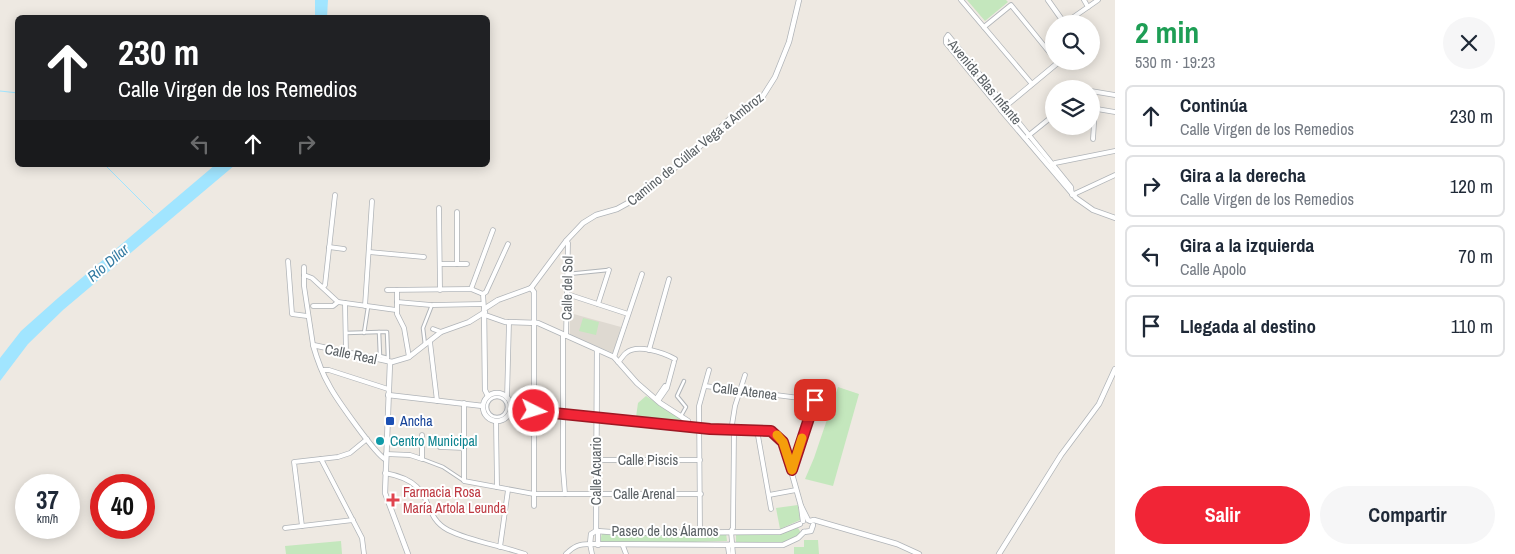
<!DOCTYPE html>
<html lang="es">
<head>
<meta charset="utf-8">
<style>
  :root { --surface:#fff; --page:#f6f6f7; --text:#1f2937; --muted:#747a83; --line:#e0e1e3; --accent:#f12536 }
  body { margin:0; font-family:"Archivo Narrow",sans-serif; background:var(--page); color:var(--text); height:100vh; display:flex; flex-direction:column; font-size:19px; white-space:nowrap }
  * { box-sizing:border-box; margin:0 }
  p { font-size:16px; color:var(--muted) }
  .icon { flex:none; width:28px; height:28px; fill:none; stroke:currentColor; stroke-width:2; stroke-linecap:round; stroke-linejoin:round }
  .map { position:relative; flex:1; overflow:hidden }
  .side { display:flex; flex-direction:column; background:var(--surface); width:400px }
  .side>* { flex:none }
  .banner { position:absolute; left:15px; top:15px; width:475px; height:152px; border-radius:8px; box-shadow:0 2px 12px #0003; background:#202124; color:#fff; overflow:hidden }
  .buttons { position:absolute; left:1045px; top:15px; display:grid; gap:10px }
  .buttons a { display:grid; place-items:center; width:55px; height:55px; border-radius:50%; background:var(--surface); box-shadow:0 2px 12px #0003; font-size:25px }
  .speed { position:absolute; left:15px; top:474px; display:flex; gap:10px; font-size:25px; font-weight:700; text-align:center }
  .speed>* { display:grid; place-content:center; width:65px; height:65px; border-radius:50%; background:var(--surface); box-shadow:0 2px 12px #0003; line-height:1 }
  .speed small { font-size:12px; font-weight:400 }
  .speed .limit { border:8px solid #d22; background:#fff; color:#111 }
  .pin { position:absolute; display:grid; place-items:center; width:42px; height:42px; color:#fff; margin:-21px; border-radius:10px; box-shadow:0 2px 8px #0006 }
  .me { position:absolute; width:55px; margin:-28px; rotate:95deg; stroke-linejoin:round; filter:drop-shadow(0 0 4px #0008) }
  .turn { display:flex; align-items:center; gap:18px; height:105px; padding:0 20px; font-size:22px }
  .turn .icon { width:65px; height:65px; stroke-width:2.5 }
  .turn b { display:block; font-size:35px; line-height:42px }
  .lanes { display:flex; align-items:center; height:48px; padding:0 20px; background:#0003; justify-content:center; gap:25px; direction:ltr }
  .lanes .off { opacity:.35 }
  .round { display:grid; place-items:center; flex:none; width:52px; height:52px; border-radius:26px; background:var(--page) }
  .summary { display:flex; align-items:center; justify-content:space-between; height:85px; padding:0 20px }
  h1 { font-size:30px; font-weight:700; line-height:38px; color:#1e9e55 }
  .primary-button { display:flex; gap:10px; margin-top:auto; padding:10px 20px }
  .primary-button a { flex:1; height:58px; border-radius:30px; background:var(--accent); color:#fff; font-size:20px; font-weight:700; line-height:58px; text-align:center }
  .primary-button a+a { background:var(--page); color:var(--text) }
  ul { padding:0; list-style:none }
  li { display:flex; align-items:center; gap:15px; height:62px; margin:0 10px 8px; padding:0 10px; border:2px solid var(--line); border-radius:8px }
  li div { flex:1 }
  li b { display:block; font-size:19px }
  li em { font-style:normal }
  main { display:flex; flex:1; min-height:0 }
  .map>svg:first-child { display:block }
  .education { fill:#ded9d1 }
  .green { fill:#c4e7bd }
  .water { fill:#a1e5ff }
  .lines { fill:none; stroke-linecap:round; stroke-linejoin:round }
  .stream { stroke:#a1e5ff; stroke-width:1 }
  .pedestrian-casing { stroke:#b0b4b8; stroke-width:4.5 }
  .minor-casing { stroke:#b0b4b8; stroke-width:5.5 }
  .tertiary-casing { stroke:#b0b4b8; stroke-width:6 }
  .pedestrian { stroke:#fff; stroke-width:2.5 }
  .minor { stroke:#fff; stroke-width:4 }
  .tertiary { stroke:#fff; stroke-width:4.5 }
  .route-casing { stroke:#9d1823; stroke-width:12 }
  .route { stroke:#f12536; stroke-width:9 }
  .slow { stroke:#f59e0b; stroke-width:9 }
  .transit-dot { fill:#1a4fb4; stroke:#fff; stroke-width:2 }
  .culture-dot { fill:#0f9aa8; stroke:#fff; stroke-width:2 }
  .health-dot { fill:#e0444e; stroke:#fff; stroke-width:2 }
  .labels { text-anchor:middle; stroke-width:4; stroke-linejoin:round; paint-order:stroke }
  .street-label { font-size:14px; fill:#5a6064; stroke:#fff }
  .transit-label { font-size:14px; fill:#164399; stroke:#fff; text-anchor:start }
  .culture-label { font-size:14px; fill:#0d838f; stroke:#fff; text-anchor:start }
  .health-label { font-size:14px; fill:#be3a42; stroke:#fff; text-anchor:start }
  .water-label { font-size:15px; font-style:italic; fill:#357ca3; stroke:#fff }
</style>
</head>
<body>
<main>
<div class="map">
<svg width="1115" height="554" viewBox="0 0 1115 554">
  <rect width="100%" height="100%" fill="#eee9e2"/>
  <polygon class="education" points="570,313 621,327 613,353 570,335"/>
  <g class="green">
    <polygon points="967,0 1006,0 1008,2 985,21"/>
    <polygon points="583,318 599,322 596,335 579,331"/>
    <polygon points="838,387 859,394 833,486 805,479 814,458"/>
    <polygon points="646,396 681,419 680,422 636,417 638,403"/>
    <polygon points="798,505 800,520 780,529 776,508"/>
    <path d="M795,527L798,528L801,533C790,547 752,545 736,542V533H780Z"/>
    <polygon points="602,533 726,533 727,541 626,544 600,542"/>
    <polygon points="804,540 818,540 819,554 794,554 794,547 804,547"/>
    <polygon points="341,541 342,554 286,554 285,546"/>
  </g>
  <g class="water">
    <polygon points="315,0 328,0 327,17 315,17"/>
    <polygon points="215,165 235,165 63,310 28,344 0,381 0,358 21,331 58,298"/>
  </g>
  <g class="lines">
    <g class="stream">
      <polyline points="0,91 18,93"/>
      <polyline points="105,165 153,213"/>
    </g>
    <defs>
      <g id="pedestrian">
        <polyline points="568,274 608,270"/>
        <polygon points="379,332 387,332 388,358 380,356"/>
        <polyline points="346,333 379,332"/>
        <polyline points="364,333 368,307"/>
        <polyline points="425,345 423,328 432,305"/>
        <circle cx="497" cy="407" r="10"/>
        <polyline points="681,416 686,407 677,396 684,381"/>
        <polyline points="422,459 443,467 464,481"/>
      </g>
      <g id="minor">
        <polyline points="961,0 1032,84"/>
        <polyline points="1084,0 1088,7"/>
        <polyline points="1065,23 1098,0"/>
        <polyline points="984,27 1011,5 1054,58"/>
        <polyline points="1091,91 1115,95"/>
        <polyline points="1091,108 1115,112"/>
        <polyline points="1001,110 946,43 946,38 948,35 1071,187 1072,195 1115,175"/>
        <polyline points="1028,136 1054,115"/>
        <polyline points="1093,139 1095,108"/>
        <polyline points="1052,165 1055,163 1115,151"/>
        <polyline points="439,208 440,290"/>
        <polyline points="457,212 457,264"/>
        <polyline points="566,241 568,243 566,336"/>
        <polyline points="329,247 344,249"/>
        <polyline points="369,252 424,257"/>
        <polyline points="288,261 292,314 307,316"/>
        <polyline points="440,264 467,264"/>
        <polyline points="304,267 304,286 313,345"/>
        <polyline points="304,275 312,278 338,302"/>
        <polyline points="323,287 325,285 335,195"/>
        <polyline points="471,289 493,230"/>
        <polyline points="387,290 471,289 483,294 484,309"/>
        <polyline points="397,290 397,314 404,328 409,357"/>
        <polyline points="483,294 486,292 508,244"/>
        <polyline points="567,294 628,314"/>
        <polyline points="397,302 431,305"/>
        <polyline points="345,303 346,353"/>
        <polyline points="598,304 609,270"/>
        <polyline points="433,305 483,304"/>
        <polyline points="313,306 333,306 338,302 396,310"/>
        <polyline points="365,306 372,201"/>
        <polyline points="433,329 441,332"/>
        <polyline points="563,335 563,469 565,494"/>
        <polyline points="430,342 437,401"/>
        <polyline points="649,350 669,279"/>
        <polyline points="614,357 642,274"/>
        <path d="M618,362C621,360 623,355 626,353C637,343 664,353 675,359"/>
        <polyline points="322,370 329,370 388,389"/>
        <polyline points="705,386 815,400 791,470"/>
        <polyline points="507,398 509,322"/>
        <polyline points="656,399 665,386"/>
        <polyline points="658,401 667,388 674,362"/>
        <polyline points="464,403 464,481 534,494 701,494"/>
        <polyline points="496,421 497,487"/>
        <polyline points="757,430 771,509"/>
        <polyline points="731,431 735,406 745,375"/>
        <polyline points="440,447 464,448"/>
        <polyline points="386,454 410,455 422,459 422,435"/>
        <polyline points="321,459 362,538 364,554"/>
        <polyline points="596,460 700,460"/>
        <path d="M385,473C396,475 409,479 417,487C430,498 427,519 448,530C472,542 500,545 525,554"/>
        <polyline points="769,495 796,490"/>
        <polyline points="534,506 534,323"/>
        <polyline points="302,526 294,462 338,457 350,453 367,439"/>
        <polyline points="285,528 353,520"/>
        <polyline points="700,531 699,406 709,370"/>
        <polyline points="623,546 626,554"/>
        <polyline points="500,547 508,490"/>
        <path d="M566,554C574,546 579,544 590,544L592,554"/>
        <polyline points="729,554 728,547 731,544"/>
        <polyline points="733,554 731,531 733,528 734,431"/>
      </g>
      <g id="tertiary">
        <polyline points="1048,0 1065,24"/>
        <polyline points="1060,61 1001,110 1076,198 1093,210 1115,218"/>
        <polyline points="531,288 566,241 583,223 596,215 617,209 637,198 686,159 733,116 763,96 775,77 789,42 799,0"/>
        <polyline points="531,288 534,292 534,323"/>
        <polyline points="485,315 505,322 538,323 614,357 637,383 660,403 688,421 689,426"/>
        <polyline points="390,362 385,493 408,554"/>
        <circle cx="497" cy="407" r="14"/>
        <polyline points="388,395 483,406"/>
        <polyline points="488,396 485,390 484,309 498,300 531,288"/>
        <polyline points="511,409 710,429 771,431 783,442 801,506 803,521"/>
        <path d="M385,459C376,455 335,397 329,385C322,373 317,359 313,345L392,362L409,357L441,332L469,322L485,312"/>
        <polyline points="801,506 808,520"/>
        <polyline points="810,521 814,520 897,544 919,554"/>
        <polyline points="800,524 780,532 625,533 596,531 591,534 590,544 783,545 798,538 804,532"/>
        <polyline points="596,531 597,350"/>
        <polyline points="804,532 811,531 813,525"/>
        <polyline points="598,545 598,531"/>
        <polyline points="999,554 1061,455 1099,404 1115,369"/>
      </g>
    </defs>
    <use href="#pedestrian" class="pedestrian-casing"/>
    <use href="#minor" class="minor-casing"/>
    <use href="#tertiary" class="tertiary-casing"/>
    <use href="#pedestrian" class="pedestrian"/>
    <use href="#minor" class="minor"/>
    <use href="#tertiary" class="tertiary"/>
  </g>
  <g class="lines">
    <defs>
      <polyline id="route" points="534,411 710,429 771,431 783,442 792,470 815,400"/>
    </defs>
    <use href="#route" class="route-casing"/>
    <use href="#route" class="route"/>
    <polyline class="slow" points="777,435 783,442 792,470 802,438"/>
  </g>
  <rect class="transit-dot" x="385" y="416" width="10" height="10" rx="2.5"/>
  <circle class="culture-dot" cx="380" cy="441" r="5"/>
  <path class="health-dot" d="M390.5 492.5h5v5h5v5h-5v5h-5v-5h-5v-5h5z"/>
  <g class="labels">
    <g class="street-label">
      <text transform="translate(985 82) rotate(50)" y="5">Avenida Blas Infante</text>
      <text transform="translate(695 149) rotate(-39)" y="5">Camino de Cúllar Vega a Ambroz</text>
      <text transform="translate(567 288) rotate(-89)" y="5">Calle del Sol</text>
      <text transform="translate(351 354) rotate(12)" y="5">Calle Real</text>
      <text transform="translate(745 391) rotate(7)" y="5">Calle Atenea</text>
      <text x="648" y="465">Calle Piscis</text>
      <text transform="translate(596 471) rotate(-90)" y="5">Calle Acuario</text>
      <text x="644" y="499">Calle Arenal</text>
      <text x="665" y="536">Paseo de los Álamos</text>
    </g>
    <g class="transit-label">
      <text x="400" y="426">Ancha</text>
    </g>
    <g class="culture-label">
      <text x="390" y="446">Centro Municipal</text>
    </g>
    <g class="health-label">
      <text x="403" y="497">Farmacia Rosa<tspan x="403" dy="16">María Artola Leunda</tspan></text>
    </g>
    <g class="water-label">
      <text transform="translate(108 263) rotate(-40)" y="5">Río Dílar</text>
    </g>
  </g>
</svg>
<div class="buttons">
<a><svg class="icon" aria-label="search" viewBox="0 0 24 24"><circle cx="10" cy="10" r="6"/><path d="M15 15l6 6"/></svg></a>
<a><svg class="icon" aria-label="layers" viewBox="0 0 24 24"><path d="M12 4l9 5-9 5-9-5zM3 14l9 5 9-5"/></svg></a>
</div>
<div class="speed"><div>37<small>km/h</small></div><div class="limit">40</div></div>
<div class="pin" style="left:815px;top:400px;background:#d93025"><svg class="icon" aria-label="arrive" viewBox="0 0 24 24"><path d="M6 21V4h12l-3 4 3 4H6"/></svg></div>
<svg class="me" style="left:534px;top:411px" viewBox="-20 -20 40 40"><circle r="17" fill="#f12536" stroke="#fff" stroke-width="3"/><path d="M0-11L8 9 0 5-8 9z" fill="#fff"/></svg>
<div class="banner">
<div class="turn"><svg class="icon" aria-label="ahead" viewBox="0 0 24 24"><path d="M12 20V5M6 11l6-6 6 6"/></svg><div><b>230 m</b>Calle Virgen de los Remedios</div></div>
<div class="lanes"><svg class="icon off" aria-label="left" viewBox="0 0 24 24"><path d="M17 20v-9H6M10 6l-5 5 5 5"/></svg><svg class="icon" aria-label="ahead" viewBox="0 0 24 24"><path d="M12 20V5M6 11l6-6 6 6"/></svg><svg class="icon off" aria-label="right" viewBox="0 0 24 24"><path d="M7 20v-9h11M14 6l5 5-5 5"/></svg></div>
</div>
</div>
<section class="side">
<div class="summary"><div><h1>2 min</h1><p>530 m · 19:23</p></div><a class="round"><svg class="icon" aria-label="close" viewBox="0 0 24 24"><path d="M6 6l12 12M18 6L6 18"/></svg></a></div>
<ul>
<li><svg class="icon" aria-label="ahead" viewBox="0 0 24 24"><path d="M12 20V5M6 11l6-6 6 6"/></svg><div><b>Continúa</b><p>Calle Virgen de los Remedios</p></div><em>230 m</em></li>
<li><svg class="icon" aria-label="right" viewBox="0 0 24 24"><path d="M7 20v-9h11M14 6l5 5-5 5"/></svg><div><b>Gira a la derecha</b><p>Calle Virgen de los Remedios</p></div><em>120 m</em></li>
<li><svg class="icon" aria-label="left" viewBox="0 0 24 24"><path d="M17 20v-9H6M10 6l-5 5 5 5"/></svg><div><b>Gira a la izquierda</b><p>Calle Apolo</p></div><em>70 m</em></li>
<li><svg class="icon" aria-label="arrive" viewBox="0 0 24 24"><path d="M6 21V4h12l-3 4 3 4H6"/></svg><div><b>Llegada al destino</b></div><em>110 m</em></li>
</ul>
<div class="primary-button"><a>Salir</a><a>Compartir</a></div>
</section>
</main>
</body>
</html>
